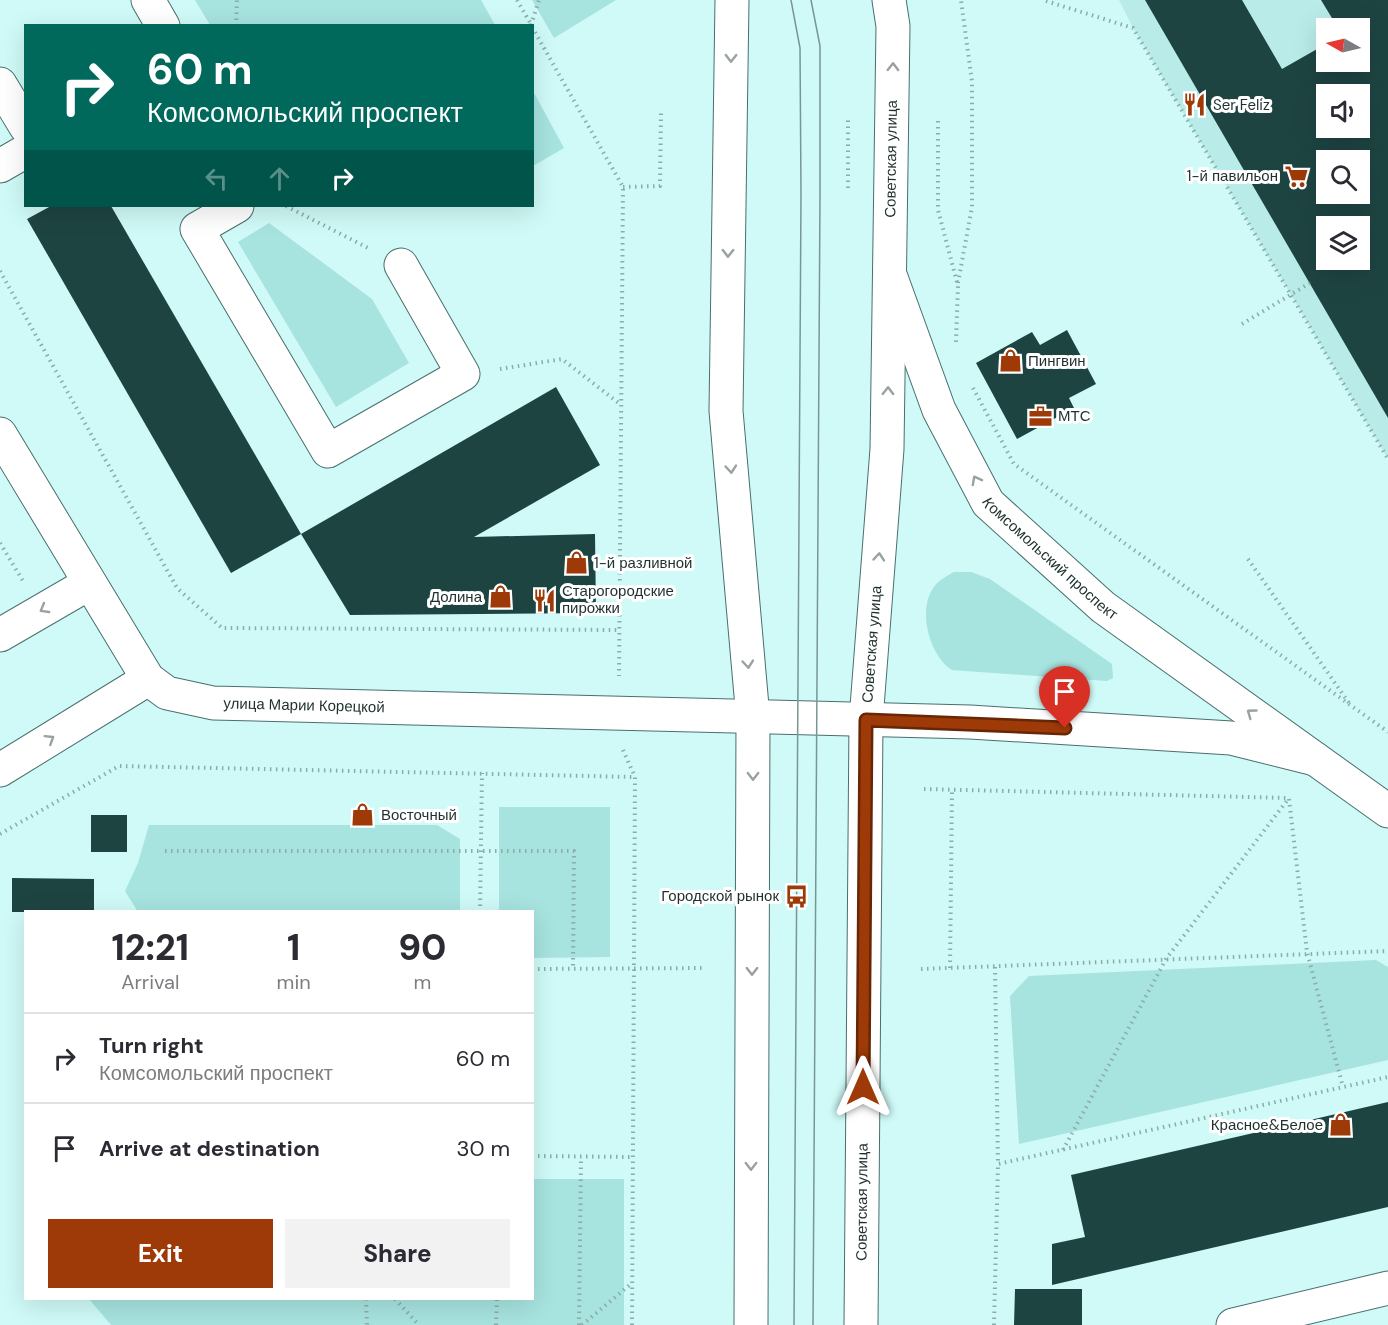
<!DOCTYPE html>
<html lang="en">
<head>
<meta charset="utf-8">
<style>
  :root { --surface:#fff; --page:#f2f2f3; --text:#2b2b33; --muted:#7c7c81; --line:#e1e1e2; --accent:#9e3a07 }
  body { margin:0; font-family:"DM Sans",sans-serif; background:var(--page); color:var(--text); height:100vh; display:flex; flex-direction:column; font-size:22px; white-space:nowrap }
  * { box-sizing:border-box; margin:0 }
  p { font-size:20px; color:var(--muted) }
  .icon { flex:none; width:33px; height:33px; fill:none; stroke:currentColor; stroke-width:2; stroke-linecap:round; stroke-linejoin:round }
  .map { position:relative; flex:1; overflow:hidden }
  .drawer { position:absolute; left:24px; top:910px; width:510px; height:390px; display:flex; flex-direction:column; background:var(--surface); border-radius:0px; box-shadow:0 6px 24px #0002 }
  .drawer>* { flex:none }
  .top-card { position:absolute; left:24px; top:24px; width:510px; height:183px; border-radius:0px; box-shadow:0 6px 24px #0002; background:#00695c; color:#fff; overflow:hidden }
  .needle { width:39px; rotate:278deg }
  .controls { position:absolute; left:1316px; top:18px; display:grid; gap:12px }
  .controls a { display:grid; place-items:center; width:54px; height:54px; border-radius:0px; background:var(--surface); box-shadow:0 6px 24px #0002; font-size:30px }
  .pin { position:absolute; display:grid; place-items:center; width:51px; height:51px; color:#fff; margin:-62px -26px; border-radius:50% 50% 50% 0; rotate:-45deg; box-shadow:0 0 6px #0007 }
  .pin .icon { rotate:45deg }
  .me { position:absolute; width:66px; margin:-33px; rotate:0deg; stroke-linejoin:round; filter:drop-shadow(0 0 4px #0008) }
  .turn { display:flex; align-items:center; gap:21px; height:126px; padding:0 24px; font-size:27px }
  .turn .icon { width:78px; height:78px; stroke-width:2.5 }
  .turn b { display:block; font-size:42px; line-height:51px }
  .lanes { display:flex; align-items:center; height:57px; padding:0 24px; background:#0003; justify-content:center; gap:30px; direction:ltr }
  .lanes .off { opacity:.35 }
  .eta { display:flex; justify-content:space-evenly; align-items:center; height:102px; text-align:center }
  .eta b { font-size:36px; font-weight:800; line-height:42px }
  .primary-button { display:flex; gap:12px; margin-top:auto; padding:12px 24px }
  .primary-button a { flex:1; height:69px; border-radius:0px; background:var(--accent); color:#fff; font-size:24px; font-weight:800; line-height:69px; text-align:center }
  .primary-button a+a { background:var(--page); color:var(--text) }
  ul { padding:0; list-style:none }
  li { display:flex; align-items:center; gap:18px; height:90px; padding:0 24px; border-top:2px solid var(--line) }
  li div { flex:1 }
  li b { display:block; font-size:22px }
  li em { font-style:normal }
  .map>svg:first-child { display:block }
  .built { fill:#b9ece9; fill-rule:evenodd }
  .green { fill:#a7e3df }
  .building { fill:#1e4442; fill-rule:evenodd }
  .lines { fill:none; stroke-linecap:round; stroke-linejoin:round }
  .minor-casing { stroke:#496f6d; stroke-width:35 }
  .major-casing { stroke:#496f6d; stroke-width:35 }
  .path { stroke:#8bacaa; stroke-width:4; stroke-dasharray:1.5 4.5; stroke-linecap:butt }
  .minor { stroke:#fff; stroke-width:33 }
  .major { stroke:#fff; stroke-width:33 }
  .tram { stroke:#789694; stroke-width:1.5 }
  .oneway { stroke:#9aa2a1 }
  .route-casing { stroke:#672605; stroke-width:15 }
  .route { stroke:#9e3a07; stroke-width:10 }
  .labels { text-anchor:middle; stroke-width:6; stroke-linejoin:round; paint-order:stroke }
  .poi-label { font-size:15px; fill:#1f302f; stroke:#fff; text-anchor:start }
  .street-label { font-size:15px; fill:#1f302f; stroke:#fff }
</style>
</head>
<body>
<div class="map">
<svg width="1388" height="1325" viewBox="0 0 1388 1325">
  <rect width="100%" height="100%" fill="#cffaf7"/>
  <path class="built" d="M1119,0H1388V459L1133,28ZM1326,28H1359V62H1326ZM1326,94H1359V128H1326ZM1326,160H1359V194H1326ZM1326,226H1359V260H1326Z"/>
  <g class="green">
    <polygon points="195,0 481,0 495,25 210,25"/>
    <polygon points="532,0 616,0 554,38"/>
    <polygon points="533,91 564,148 533,166 532,166"/>
    <polygon points="269,223 372,299 409,363 336,407 238,242"/>
    <path d="M954,572H971L990,579L1112,664L1113,678L1107,681L952,670C930,656 918,613 932,590C937,581 945,577 954,572Z"/>
    <polygon points="499,807 610,807 610,957 533,958 532,912 499,912"/>
    <polygon points="149,825 437,825 460,839 460,912 138,912 125,891 138,863"/>
    <polygon points="1376,960 1388,967 1388,1060 1019,1144 1010,996 1029,976"/>
    <polygon points="533,1179 624,1179 624,1325 111,1325 89,1299 532,1299"/>
  </g>
  <g class="building">
    <path d="M1145,0H1242L1282,69L1326,44V62H1359V28H1338L1321,0H1388V418ZM1326,94H1359V128H1326ZM1326,160H1359V194H1326ZM1326,226H1359V260H1326Z"/>
    <polygon points="51,206 111,206 301,534 231,573 27,219"/>
    <polygon points="1067,330 1096,384 1069,398 1074,408 1017,439 976,363 1032,332 1040,345"/>
    <polygon points="556,387 600,465 474,537 595,534 596,613 350,615 301,534"/>
    <rect x="91" y="815" width="36" height="37"/>
    <polygon points="12,878 94,879 94,912 12,912"/>
    <polygon points="1388,1102 1388,1207 1052,1285 1052,1244 1085,1237 1071,1175"/>
    <polygon points="1015,1289 1082,1289 1082,1325 1014,1325"/>
  </g>
  <g class="lines">
    <defs>
      <g id="minor">
        <polyline points="148,0 163,26"/>
        <polyline points="0,84 26,127"/>
        <polyline points="0,166 26,151"/>
        <polyline points="237,206 197,229 328,451 463,374 401,265"/>
        <path id="s1" d="M890,275L939,410L988,503L1103,607L1388,811"/>
        <path id="s2" d="M0,434L148,679L167,693L213,703L970,722L1231,738L1315,759"/>
        <polyline points="0,635 88,584"/>
        <polyline points="0,770 148,679"/>
        <polyline points="1233,1325 1388,1288"/>
      </g>
      <g id="major">
        <polyline points="732,0 726,411 753,718 751,1325"/>
        <path id="s3" d="M861,1325L866,720L887,449L893,26L889,0"/>
      </g>
    </defs>
    <use href="#minor" class="minor-casing"/>
    <use href="#major" class="major-casing"/>
    <g class="path">
      <polyline points="517,0 532,26"/>
      <polyline points="1046,1 1133,28 1388,459"/>
      <polyline points="531,25 539,0"/>
      <polyline points="236,26 237,0"/>
      <polyline points="532,27 623,187 619,676"/>
      <polyline points="938,121 938,210 958,286 956,342"/>
      <polyline points="623,187 660,186 661,111"/>
      <polyline points="848,188 848,116"/>
      <polyline points="286,206 368,248"/>
      <polyline points="0,271 177,588 222,628 619,630"/>
      <polyline points="958,283 972,207 972,82 961,0"/>
      <polyline points="1242,324 1310,283"/>
      <polyline points="500,369 562,359 620,404"/>
      <polyline points="973,388 1014,464 1388,732"/>
      <polyline points="0,543 23,581"/>
      <polyline points="1248,559 1349,703"/>
      <polyline points="623,750 635,777 632,1325"/>
      <polyline points="924,789 1288,798"/>
      <polyline points="1289,799 1307,952 1343,1087"/>
      <polyline points="0,834 119,766 635,777"/>
      <polyline points="165,851 574,851 573,969"/>
      <polyline points="480,912 482,773"/>
      <polyline points="995,967 998,1164"/>
      <polyline points="950,968 952,790"/>
      <polyline points="532,969 706,968"/>
      <polyline points="921,969 1388,951"/>
      <polyline points="1063,1150 1166,959 1289,798"/>
      <polyline points="532,1156 633,1157"/>
      <polyline points="366,1299 367,1325"/>
      <polyline points="395,1299 419,1325"/>
      <polyline points="496,1325 497,1299"/>
      <polyline points="579,1325 581,1157"/>
      <polyline points="582,1325 632,1283"/>
      <polyline points="994,1325 998,1164 1388,1077"/>
    </g>
    <use href="#minor" class="minor"/>
    <use href="#major" class="major"/>
    <g class="tram">
      <polyline points="791,0 800,48 801,195 794,1325"/>
      <polyline points="811,0 820,46 820,195 813,1325"/>
    </g>
  </g>
  <defs><path id="oneway-chevron" d="M-2-3.5L2.5 0L-2 3.5" fill="none" stroke-width="1.6" stroke-linecap="round" stroke-linejoin="round" transform="scale(1.5)"/></defs>
  <g class="oneway">
    <use href="#oneway-chevron" transform="translate(731 58) rotate(91)"/>
    <use href="#oneway-chevron" transform="translate(893 67) rotate(-89)"/>
    <use href="#oneway-chevron" transform="translate(728 253) rotate(91)"/>
    <use href="#oneway-chevron" transform="translate(888 391) rotate(-89)"/>
    <use href="#oneway-chevron" transform="translate(731 469) rotate(85)"/>
    <use href="#oneway-chevron" transform="translate(976 480) rotate(-118)"/>
    <use href="#oneway-chevron" transform="translate(879 557) rotate(-85)"/>
    <use href="#oneway-chevron" transform="translate(44 609) rotate(150)"/>
    <use href="#oneway-chevron" transform="translate(748 664) rotate(85)"/>
    <use href="#oneway-chevron" transform="translate(1251 713) rotate(-144)"/>
    <use href="#oneway-chevron" transform="translate(50 739) rotate(-32)"/>
    <use href="#oneway-chevron" transform="translate(753 776) rotate(90)"/>
    <use href="#oneway-chevron" transform="translate(752 971) rotate(90)"/>
    <use href="#oneway-chevron" transform="translate(751 1166) rotate(90)"/>
  </g>
  <g class="lines">
    <defs>
      <polyline id="route" points="863,1087 866,720 1065,728"/>
    </defs>
    <use href="#route" class="route-casing"/>
    <use href="#route" class="route"/>
  </g>
  <defs>
    <symbol id="restaurant-bare" viewBox="-9 -9 18 18"><path d="M-5-6h1v4h1v-4h1v4h1v-4h1v5L-1.5 .5V6h-2V.5L-5-1ZM5-6V6H3V1.5H1.5Q1.5-4 5-6Z" fill="#9e3a07" stroke="#fff" stroke-width="2.5" paint-order="stroke"/></symbol>
    <symbol id="supermarket-bare" viewBox="-9 -9 18 18"><path d="M-6-5.5h2.5l.6 2H6L4.5 2H-2.5L-4.4-4H-6ZM-1.5 3.2a1.3 1.3 0 1 0 .1 0ZM3 3.2a1.3 1.3 0 1 0 .1 0Z" fill="#9e3a07" stroke="#fff" stroke-width="2.5" paint-order="stroke"/></symbol>
    <symbol id="shop-bare" viewBox="-9 -9 18 18"><path d="M-5-2.5h2.3a2.7 3.5 0 0 1 5.4 0H5L5.5 6h-11ZM-1.5-2.5h3a1.5 2.3 0 0 0-3 0Z" fill="#9e3a07" stroke="#fff" stroke-width="2.5" paint-order="stroke"/></symbol>
    <symbol id="office-bare" viewBox="-9 -9 18 18"><path d="M-6-3h4V-5.5h4V-3h4V5H-6ZM-1-4.5V-3h2v-1.5ZM-6 0V1H6V0Z" fill="#9e3a07" stroke="#fff" stroke-width="2.5" paint-order="stroke"/></symbol>
    <symbol id="bus-bare" viewBox="-9 -9 18 18"><path d="M-5-6H5V4H4V6H2V4H-2V6H-4V4H-5ZM-3.5-4V0h7V-4ZM-3.5 1.2v1.5H-2V1.2ZM2 1.2v1.5H3.5V1.2Z" fill="#9e3a07" stroke="#fff" stroke-width="2.5" paint-order="stroke"/></symbol>
  </defs>
  <g fill-rule="evenodd">
    <use href="#restaurant-bare" x="1178" y="88" width="33" height="33"/>
    <use href="#supermarket-bare" x="1280" y="160" width="33" height="33"/>
    <use href="#shop-bare" x="994" y="344" width="33" height="33"/>
    <use href="#office-bare" x="1024" y="400" width="33" height="33"/>
    <use href="#shop-bare" x="560" y="546" width="33" height="33"/>
    <use href="#shop-bare" x="484" y="580" width="33" height="33"/>
    <use href="#restaurant-bare" x="528" y="584" width="33" height="33"/>
    <use href="#shop-bare" x="346" y="798" width="33" height="33"/>
    <use href="#bus-bare" x="780" y="880" width="33" height="33"/>
    <use href="#shop-bare" x="1324" y="1108" width="33" height="33"/>
  </g>
  <g class="labels">
    <g class="poi-label">
      <text x="1213" y="110">Ser Feliz</text>
      <text x="1278" y="181" text-anchor="end">1-й павильон</text>
      <text x="1028" y="366">Пингвин</text>
      <text x="1058" y="421">МТС</text>
      <text x="594" y="568">1-й разливной</text>
      <text x="562" y="596">Старогородские<tspan x="562" dy="17">пирожки</tspan></text>
      <text x="482" y="602" text-anchor="end">Долина</text>
      <text x="381" y="820">Восточный</text>
      <text x="779" y="901" text-anchor="end">Городской рынок</text>
      <text x="1323" y="1130" text-anchor="end">Красное&amp;Белое</text>
    </g>
    <g class="street-label">
      <text dy="5" stroke="none"><textPath href="#s3" startOffset="1167">Советская улица</textPath></text>
      <text dy="5" stroke="none"><textPath href="#s1" startOffset="332">Комсомольский проспект</textPath></text>
      <text dy="5" stroke="none"><textPath href="#s3" startOffset="681">Советская улица</textPath></text>
      <text dy="5" stroke="none"><textPath href="#s2" startOffset="448">улица Марии Корецкой</textPath></text>
      <text dy="5" stroke="none"><textPath href="#s3" startOffset="123">Советская улица</textPath></text>
    </g>
  </g>
</svg>
<div class="controls">
<a><svg class="needle" viewBox="-14 -14 28 28"><path d="M0-13l5 13h-10z" fill="#e53935"/><path d="M0 13l5-13h-10z" fill="#7c7c81"/></svg></a>
<a><svg class="icon" aria-label="sound" viewBox="0 0 24 24"><path d="M4 9h4l5-4v14l-5-4H4zM17 9q2 3 0 6"/></svg></a>
<a><svg class="icon" aria-label="search" viewBox="0 0 24 24"><circle cx="10" cy="10" r="6"/><path d="M15 15l6 6"/></svg></a>
<a><svg class="icon" aria-label="layers" viewBox="0 0 24 24"><path d="M12 4l9 5-9 5-9-5zM3 14l9 5 9-5"/></svg></a>
</div>
<div class="pin" style="left:1065px;top:728px;background:#d93025"><svg class="icon" aria-label="arrive" viewBox="0 0 24 24"><path d="M6 21V4h12l-3 4 3 4H6"/></svg></div>
<svg class="me" style="left:863px;top:1087px" viewBox="-20 -20 40 40"><path d="M0-17L14 15 0 8-14 15z" fill="#9e3a07" stroke="#fff" stroke-width="4"/></svg>
<div class="top-card">
<div class="turn"><svg class="icon" aria-label="right" viewBox="0 0 24 24"><path d="M7 20v-9h11M14 6l5 5-5 5"/></svg><div><b>60 m</b>Комсомольский проспект</div></div>
<div class="lanes"><svg class="icon off" aria-label="left" viewBox="0 0 24 24"><path d="M17 20v-9H6M10 6l-5 5 5 5"/></svg><svg class="icon off" aria-label="ahead" viewBox="0 0 24 24"><path d="M12 20V5M6 11l6-6 6 6"/></svg><svg class="icon" aria-label="right" viewBox="0 0 24 24"><path d="M7 20v-9h11M14 6l5 5-5 5"/></svg></div>
</div>
<section class="drawer">
<div class="eta">
<div><b>12:21</b><p>Arrival</p></div>
<div><b>1</b><p>min</p></div>
<div><b>90</b><p>m</p></div>
</div>
<ul>
<li><svg class="icon" aria-label="right" viewBox="0 0 24 24"><path d="M7 20v-9h11M14 6l5 5-5 5"/></svg><div><b>Turn right</b><p>Комсомольский проспект</p></div><em>60 m</em></li>
<li><svg class="icon" aria-label="arrive" viewBox="0 0 24 24"><path d="M6 21V4h12l-3 4 3 4H6"/></svg><div><b>Arrive at destination</b></div><em>30 m</em></li>
</ul>
<div class="primary-button"><a>Exit</a><a>Share</a></div>
</section>
</div>
</body>
</html>
